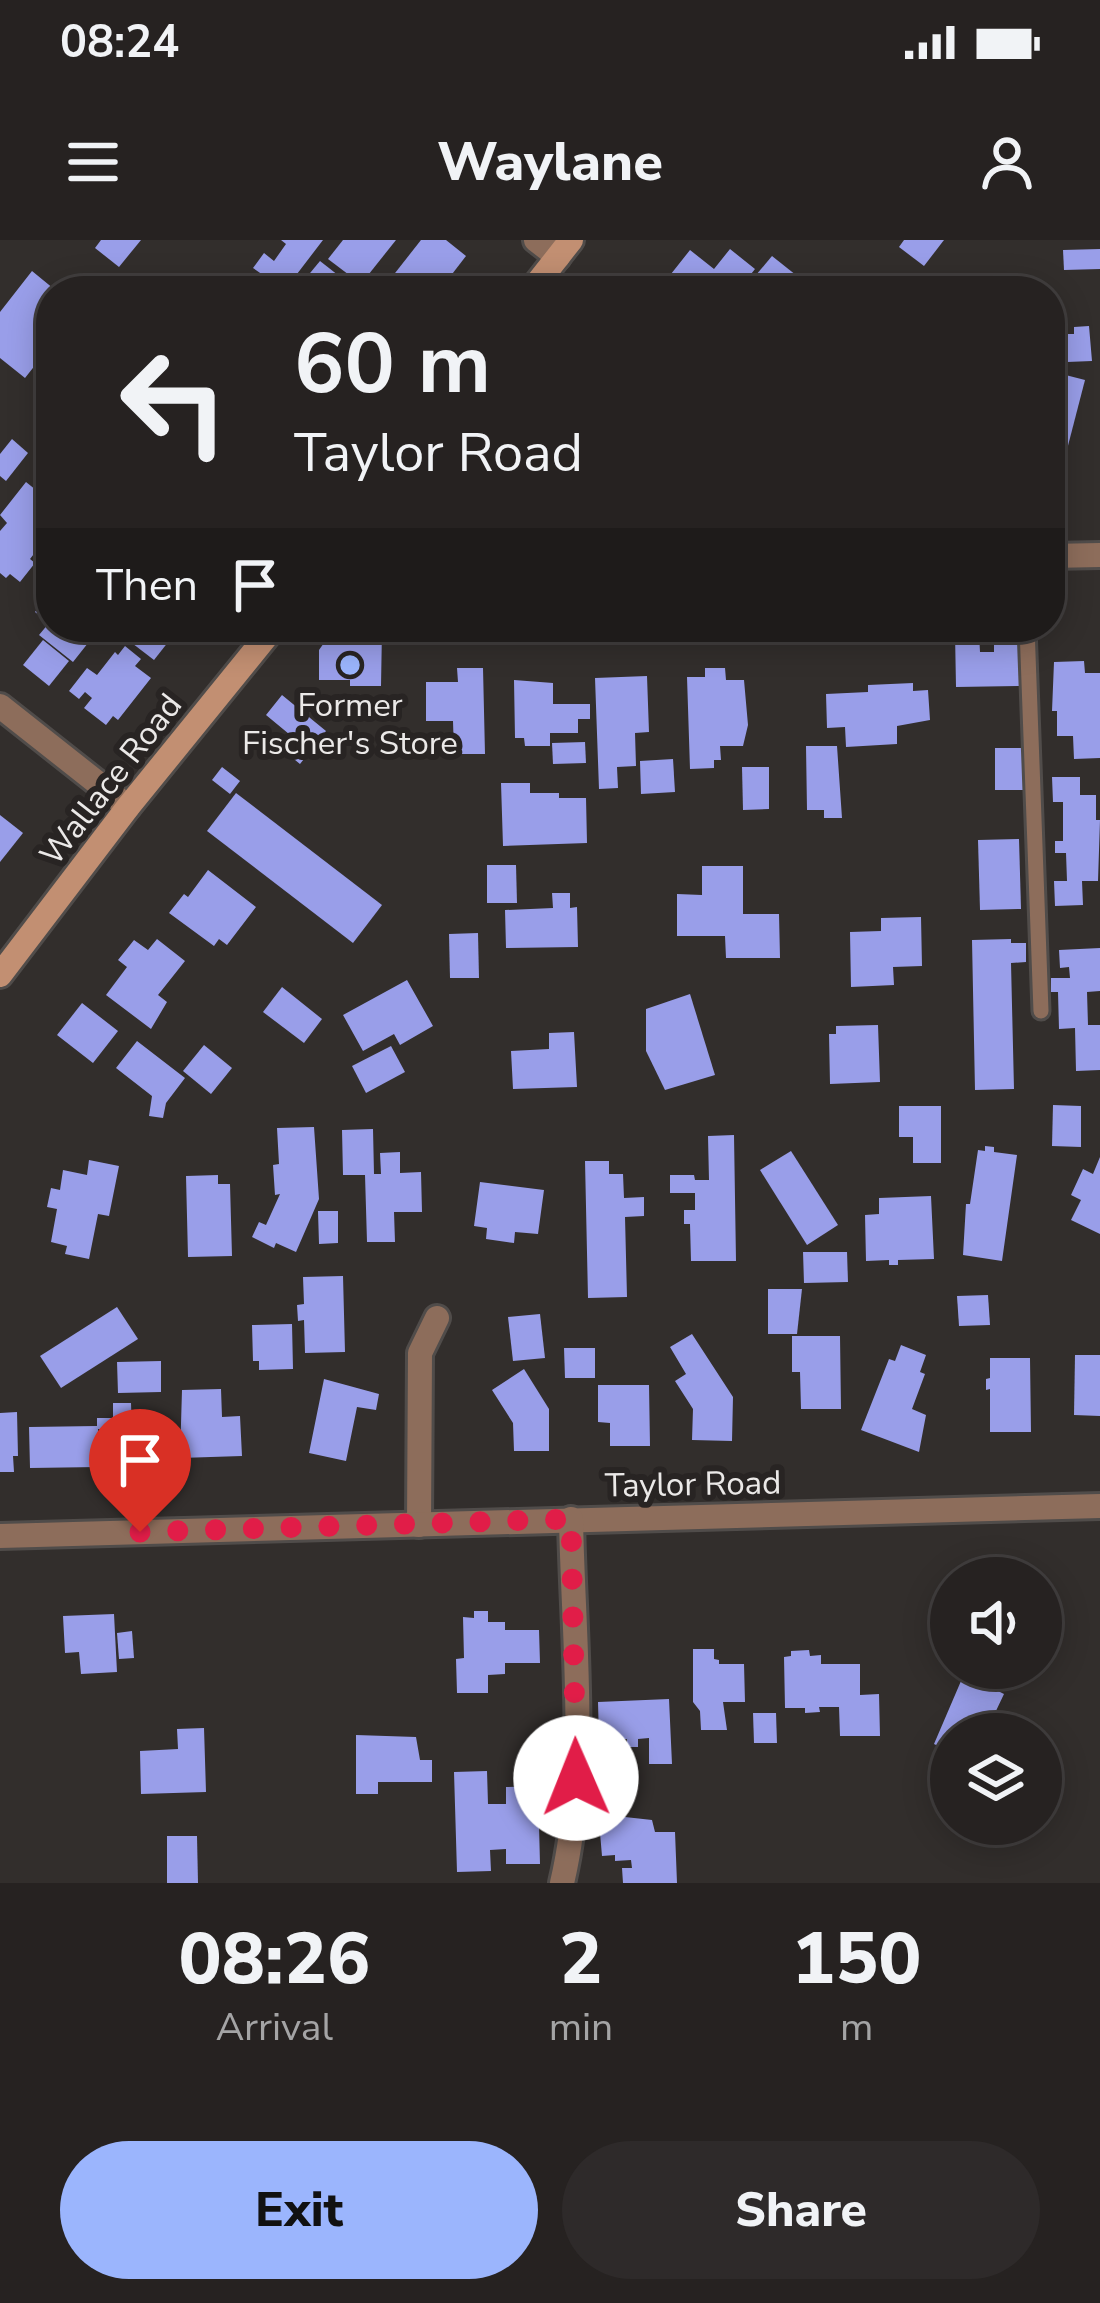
<!DOCTYPE html>
<html lang="en">
<head>
<meta charset="utf-8">
<style>
  :root { --surface:#262221; --page:#2e2a2a; --text:#f1f3f6; --muted:#a4a4a5; --line:#423f3f; --accent:#9bb5fd }
  body { margin:0; font-family:"Nunito Sans",sans-serif; background:var(--page); color:var(--text); height:100vh; display:flex; flex-direction:column; font-size:45px; white-space:nowrap }
  * { box-sizing:border-box; margin:0 }
  p { font-size:39px; color:var(--muted) }
  .icon { flex:none; width:66px; height:66px; fill:none; stroke:currentColor; stroke-width:2; stroke-linecap:round; stroke-linejoin:round }
  .map { position:relative; height:1643px; overflow:hidden }
  .details { display:flex; flex-direction:column; background:var(--surface); flex:1 }
  .details>* { flex:none }
  .guide { position:absolute; left:36px; top:36px; width:1029px; height:366px; border-radius:48px; box-shadow:0 6px 30px #0003,0 0 0 3px var(--line); background:#262221; color:var(--text); overflow:hidden }
  .buttons { position:absolute; left:930px; top:1317px; display:grid; gap:24px }
  .buttons a { display:grid; place-items:center; width:132px; height:132px; border-radius:50%; background:var(--surface); box-shadow:0 6px 30px #0003,0 0 0 3px var(--line); font-size:60px }
  .pin { position:absolute; display:grid; place-items:center; width:102px; height:102px; color:#fff; margin:-123px -51px; border-radius:50% 50% 50% 0; rotate:-45deg; box-shadow:0 0 12px #0007 }
  .pin .icon { rotate:45deg }
  .me { position:absolute; width:132px; margin:-66px; rotate:359deg; stroke-linejoin:round; filter:drop-shadow(0 0 9px #0008) }
  .turn { display:flex; align-items:center; gap:42px; height:252px; padding:0 60px; font-size:54px }
  .turn .icon { width:156px; height:156px; stroke-width:2.5 }
  .turn b { display:block; font-size:84px; line-height:102px }
  .then { display:flex; align-items:center; height:114px; padding:0 60px; background:#0003; gap:24px; font-size:45px }
  .eta { display:flex; justify-content:space-evenly; align-items:center; height:204px; text-align:center }
  .eta b { font-size:72px; font-weight:800; line-height:84px }
  .cta { display:flex; gap:24px; margin-top:auto; padding:24px 60px }
  .cta a { flex:1; height:138px; border-radius:72px; background:var(--accent); color:#111; font-size:48px; font-weight:800; line-height:138px; text-align:center }
  .cta a+a { background:var(--page); color:var(--text) }
  .status { display:flex; justify-content:space-between; align-items:center; height:84px; padding:0 60px; background:var(--surface); direction:ltr }
  .status svg { height:33px; fill:currentColor }
  header { display:flex; justify-content:space-between; align-items:center; height:156px; padding:0 60px; background:var(--surface); font-size:54px; font-weight:800 }
  .map>svg:first-child { display:block }
  .building { fill:#999ee9 }
  .lines { fill:none; stroke-linecap:round; stroke-linejoin:round }
  .lane-casing { stroke:#504c4a; stroke-width:21 }
  .street-casing { stroke:#504c4a; stroke-width:30 }
  .secondary-casing { stroke:#504c4a; stroke-width:30 }
  .lane { stroke:#8d6d5b; stroke-width:15 }
  .street { stroke:#8d6d5b; stroke-width:24 }
  .secondary { stroke:#c28f72; stroke-width:24 }
  .route { stroke:#e11d48; stroke-width:21; stroke-dasharray:0 37.8 }
  .poi-dot { fill:#9bb5fd; stroke:#282423; stroke-width:4.5 }
  .labels { text-anchor:middle; stroke-width:12; stroke-linejoin:round; paint-order:stroke }
  .poi-label { font-size:33px; fill:#ebe9e8; stroke:#282423 }
  .street-label { font-size:33px; fill:#ebe9e8; stroke:#282423 }
</style>
</head>
<body>
<div class="status"><b>08:24</b><svg viewBox="0 0 49 12"><path d="M0 12V9h3v3zM5 12V6h3v6zM10 12V3h3v9zM15 12V0h3v12zM26 1h20v11H26zM47 4h2v5h-2z"/></svg></div>
<header><svg class="icon" aria-label="menu" viewBox="0 0 24 24"><path d="M4 6h16M4 12h16M4 18h16"/></svg>Waylane<svg class="icon" aria-label="person" viewBox="0 0 24 24"><circle cx="12" cy="8" r="4"/><path d="M4 21q1-7 8-7t8 7"/></svg></header>
<div class="map">
<svg width="1100" height="1643" viewBox="0 0 1100 1643">
  <rect width="100%" height="100%" fill="#322e2c"/>
  <g class="building">
    <polygon points="101,0 141,0 119,27 95,8"/>
    <polygon points="281,0 323,0 284,51 250,51 263,35 253,28 264,13 274,21 286,4"/>
    <polygon points="343,0 396,0 361,44 328,19"/>
    <polygon points="421,0 446,0 466,16 439,51 399,51 388,42"/>
    <polygon points="904,0 944,0 924,26 899,7"/>
    <polygon points="730,9 755,29 744,43 754,51 693,51 671,34 690,10 714,29"/>
    <polygon points="1100,9 1100,29 1064,30 1063,10"/>
    <polygon points="772,16 816,51 775,51 756,35"/>
    <polygon points="320,21 343,39 334,51 310,51 301,44"/>
    <polygon points="32,31 54,49 58,44 67,51 51,51 51,105 25,138 0,118 0,72"/>
    <polygon points="1089,86 1092,121 1067,122 1066,94 1074,94 1074,87"/>
    <polygon points="1050,131 1085,140 1063,225 1050,222"/>
    <polygon points="12,199 28,213 6,241 0,236 0,214"/>
    <polygon points="26,242 51,262 51,292 30,319 35,323 20,342 10,334 6,338 0,333 0,291 7,283 0,275"/>
    <polygon points="51,351 51,387 85,387 82,390 92,398 73,422 39,395 49,383 35,372"/>
    <polygon points="132,387 180,387 154,420 124,397"/>
    <polygon points="333,390 382,390 381,446 350,446 350,440 319,440 319,410"/>
    <polygon points="1019,391 1019,446 956,447 955,393 979,393 980,412 994,412 994,392"/>
    <polygon points="43,400 69,421 49,446 23,425"/>
    <polygon points="125,406 141,419 135,426 151,438 118,480 113,476 106,485 84,468 92,458 85,452 79,459 69,451 87,428 97,435 115,412 118,415"/>
    <polygon points="1084,421 1085,433 1100,433 1100,518 1074,519 1073,496 1057,496 1057,471 1052,471 1054,422"/>
    <polygon points="457,428 483,428 485,514 454,514 453,481 426,481 426,442 458,442"/>
    <polygon points="705,428 725,428 726,440 744,440 748,485 743,506 720,506 721,520 714,520 714,528 690,529 687,437 705,437"/>
    <polygon points="647,436 649,492 635,493 636,526 617,527 618,548 599,549 595,438"/>
    <polygon points="514,440 553,443 553,464 590,464 590,479 578,479 578,493 550,493 550,506 525,506 524,498 515,498"/>
    <polygon points="913,443 913,451 928,450 930,480 897,486 897,504 846,507 845,487 827,488 826,454 868,452 868,445"/>
    <polygon points="282,455 326,491 300,524 279,507 289,494 266,475"/>
    <polygon points="585,502 586,523 553,524 552,503"/>
    <polygon points="806,506 837,506 842,578 824,578 824,570 807,570"/>
    <rect x="995" y="508" width="30" height="42"/>
    <polygon points="673,519 675,552 641,554 640,521"/>
    <polygon points="222,527 240,541 230,554 212,540"/>
    <polygon points="742,527 769,527 769,569 743,570"/>
    <polygon points="1052,537 1080,537 1080,555 1096,555 1096,580 1100,580 1098,641 1082,641 1083,665 1055,666 1054,641 1067,641 1066,613 1055,613 1055,601 1063,601 1063,562 1053,562"/>
    <polygon points="501,543 530,543 530,553 559,553 559,558 586,558 587,603 503,606"/>
    <polygon points="236,553 382,665 353,703 207,591"/>
    <polygon points="0,575 23,593 0,622"/>
    <polygon points="1019,599 1021,669 980,670 978,600"/>
    <polygon points="487,625 516,625 517,663 487,663"/>
    <polygon points="702,626 743,626 743,674 779,674 780,718 726,718 725,696 677,696 677,654 702,655"/>
    <polygon points="208,630 256,667 227,705 219,699 214,706 169,673 184,654 188,657"/>
    <polygon points="552,653 570,653 570,668 577,667 578,707 506,708 505,670 553,668"/>
    <polygon points="921,677 922,726 893,727 894,745 851,747 850,692 881,691 881,678"/>
    <polygon points="478,693 479,738 450,738 449,694"/>
    <polygon points="157,699 185,721 158,755 167,762 151,789 106,755 127,727 118,720 134,700 148,710"/>
    <polygon points="1011,699 1011,703 1026,703 1026,722 1011,723 1014,849 975,850 972,700"/>
    <polygon points="1100,708 1100,751 1087,752 1088,785 1100,785 1100,830 1076,831 1075,788 1059,789 1058,752 1051,752 1051,738 1070,738 1069,727 1060,728 1059,710"/>
    <polygon points="407,740 433,786 400,805 394,794 363,811 343,775"/>
    <polygon points="282,747 322,779 304,803 263,772"/>
    <polygon points="690,754 715,835 665,850 646,811 646,769"/>
    <polygon points="82,763 118,791 93,823 57,795"/>
    <polygon points="878,785 880,842 830,844 829,794 836,794 836,786"/>
    <polygon points="574,792 577,847 513,849 511,811 549,809 549,793"/>
    <polygon points="137,801 185,838 166,863 163,878 149,876 152,856 116,828"/>
    <polygon points="204,805 232,828 211,854 183,831"/>
    <polygon points="391,806 405,832 366,853 352,826"/>
    <polygon points="1053,865 1081,866 1081,907 1052,906"/>
    <polygon points="899,866 941,866 941,923 913,923 913,897 899,897"/>
    <polygon points="314,887 319,959 296,1012 276,1003 274,1008 252,997 259,982 266,985 280,954 275,955 273,925 279,924 277,888"/>
    <polygon points="373,889 374,934 381,934 380,913 400,912 400,933 421,932 422,972 394,972 395,1002 367,1002 365,935 343,935 342,890"/>
    <polygon points="734,895 736,1021 691,1021 690,984 684,984 684,970 695,970 695,953 670,953 670,935 694,935 695,940 709,940 708,896"/>
    <polygon points="985,906 994,907 994,912 1017,915 1002,1021 963,1015 966,964 970,964 978,910 985,911"/>
    <polygon points="791,911 838,985 807,1005 760,930"/>
    <polygon points="1100,917 1100,994 1071,980 1081,960 1071,955 1083,929 1093,934"/>
    <polygon points="89,920 119,926 109,976 98,974 89,1019 65,1014 67,1006 51,1002 57,969 47,967 51,948 60,950 63,930 87,935"/>
    <polygon points="585,921 609,921 609,934 623,934 624,958 644,957 644,976 625,977 627,1057 588,1058"/>
    <polygon points="218,935 218,944 230,944 232,1016 188,1017 186,936"/>
    <polygon points="480,942 544,950 538,994 515,992 514,1003 486,999 487,988 474,986"/>
    <polygon points="931,956 934,1019 898,1020 898,1025 889,1025 889,1020 866,1021 865,975 879,974 879,958"/>
    <polygon points="318,971 338,971 338,1003 319,1004"/>
    <polygon points="803,1012 847,1012 848,1042 804,1043"/>
    <polygon points="343,1036 345,1112 305,1113 304,1080 298,1081 297,1065 304,1064 303,1037"/>
    <polygon points="768,1049 802,1049 797,1094 768,1094"/>
    <polygon points="988,1055 990,1085 959,1086 957,1056"/>
    <polygon points="117,1067 138,1099 61,1148 40,1116"/>
    <polygon points="540,1074 545,1118 513,1121 508,1077"/>
    <polygon points="292,1084 293,1129 259,1130 259,1121 253,1121 252,1085"/>
    <polygon points="692,1094 733,1157 732,1201 692,1200 693,1169 675,1141 686,1134 670,1107"/>
    <polygon points="792,1096 840,1096 841,1169 801,1169 800,1132 792,1132"/>
    <polygon points="901,1105 926,1115 920,1132 925,1134 912,1169 926,1175 919,1212 861,1190 889,1119 895,1121"/>
    <polygon points="564,1108 595,1108 595,1138 565,1138"/>
    <polygon points="1075,1115 1100,1115 1100,1176 1074,1175"/>
    <polygon points="990,1118 1030,1118 1031,1192 990,1192 990,1149 986,1150 986,1139 990,1138"/>
    <polygon points="161,1121 161,1152 118,1153 117,1122"/>
    <polygon points="524,1129 549,1169 549,1211 514,1211 513,1183 492,1150"/>
    <polygon points="324,1139 379,1154 376,1170 357,1167 346,1221 309,1213"/>
    <polygon points="598,1145 649,1145 650,1206 610,1206 610,1183 598,1182"/>
    <polygon points="221,1149 222,1177 240,1176 242,1216 180,1218 182,1150"/>
    <polygon points="113,1163 131,1163 132,1192 98,1189 98,1227 30,1228 29,1187 97,1186 97,1178 113,1178"/>
    <polygon points="17,1172 18,1216 13,1216 14,1232 0,1232 0,1173"/>
    <polygon points="474,1371 488,1371 488,1382 505,1382 505,1390 539,1390 540,1423 505,1423 505,1434 488,1435 488,1453 457,1453 456,1419 464,1418 463,1377 474,1378"/>
    <polygon points="114,1374 117,1432 81,1434 79,1412 65,1413 63,1376"/>
    <polygon points="132,1391 134,1418 119,1419 117,1393"/>
    <polygon points="693,1409 714,1409 714,1419 719,1420 719,1424 744,1424 745,1462 723,1462 727,1490 701,1490 700,1471 693,1462"/>
    <polygon points="809,1410 810,1416 821,1415 821,1424 860,1424 860,1455 879,1454 880,1496 840,1496 839,1467 819,1467 820,1472 805,1473 805,1468 785,1468 784,1417 791,1416 791,1411"/>
    <polygon points="964,1434 1004,1454 985,1494 951,1494 951,1512 934,1504"/>
    <polygon points="669,1459 672,1524 649,1524 649,1498 638,1499 638,1507 627,1507 627,1499 599,1500 598,1462"/>
    <polygon points="753,1473 776,1473 777,1503 754,1503"/>
    <polygon points="204,1488 206,1552 141,1554 140,1511 178,1509 177,1489"/>
    <polygon points="356,1495 416,1497 420,1520 432,1520 432,1542 378,1542 378,1554 356,1554"/>
    <polygon points="487,1531 488,1564 506,1564 506,1547 538,1546 540,1624 506,1624 506,1609 490,1610 491,1631 457,1632 454,1532"/>
    <polygon points="625,1577 652,1580 655,1592 675,1592 677,1643 623,1643 622,1628 632,1628 631,1620 615,1621 615,1615 602,1616 599,1581"/>
    <polygon points="167,1596 197,1596 198,1643 167,1643"/>
  </g>
  <g class="lines">
    <defs>
      <polyline id="lane" points="1027,387 1041,771"/>
      <g id="street">
        <polyline points="536,0 558,17"/>
        <polyline points="1050,316 1100,315"/>
        <polyline points="0,466 128,567"/>
        <polyline points="419,1285 420,1113 437,1078"/>
        <polyline points="0,1296 1100,1266"/>
        <path d="M562,1643C589,1529 573,1397 571,1279"/>
      </g>
      <g id="secondary">
        <polyline points="531,51 571,0"/>
        <polyline points="0,735 128,567 274,387"/>
      </g>
    </defs>
    <use href="#lane" class="lane-casing"/>
    <use href="#street" class="street-casing"/>
    <use href="#secondary" class="secondary-casing"/>
    <use href="#lane" class="lane"/>
    <use href="#street" class="street"/>
    <use href="#secondary" class="secondary"/>
  </g>
  <g class="lines">
    <polyline class="route" points="140,1292 571,1279 576,1538"/>
  </g>
  <circle class="poi-dot" cx="350" cy="425" r="12"/>
  <g class="labels">
    <g class="poi-label">
      <text x="350" y="476">Former<tspan x="350" dy="38">Fischer's Store</tspan></text>
    </g>
    <g class="street-label">
      <text transform="translate(110 539) rotate(-52)" y="12">Wallace Road</text>
      <text transform="translate(693 1243) rotate(-1)" y="12">Taylor Road</text>
    </g>
  </g>
</svg>
<div class="buttons">
<a><svg class="icon" aria-label="sound" viewBox="0 0 24 24"><path d="M4 9h4l5-4v14l-5-4H4zM17 9q2 3 0 6"/></svg></a>
<a><svg class="icon" aria-label="layers" viewBox="0 0 24 24"><path d="M12 4l9 5-9 5-9-5zM3 14l9 5 9-5"/></svg></a>
</div>
<div class="pin" style="left:140px;top:1292px;background:#d93025"><svg class="icon" aria-label="arrive" viewBox="0 0 24 24"><path d="M6 21V4h12l-3 4 3 4H6"/></svg></div>
<svg class="me" style="left:576px;top:1538px" viewBox="-20 -20 40 40"><circle r="19" fill="#fff"/><path d="M0-13L10 11 0 6-10 11z" fill="#e11d48"/></svg>
<div class="guide">
<div class="turn"><svg class="icon" aria-label="left" viewBox="0 0 24 24"><path d="M17 20v-9H6M10 6l-5 5 5 5"/></svg><div><b>60 m</b>Taylor Road</div></div>
<div class="then">Then<svg class="icon" aria-label="arrive" viewBox="0 0 24 24"><path d="M6 21V4h12l-3 4 3 4H6"/></svg></div>
</div>
</div>
<section class="details">
<div class="eta">
<div><b>08:26</b><p>Arrival</p></div>
<div><b>2</b><p>min</p></div>
<div><b>150</b><p>m</p></div>
</div>
<div class="cta"><a>Exit</a><a>Share</a></div>
</section>
</body>
</html>
